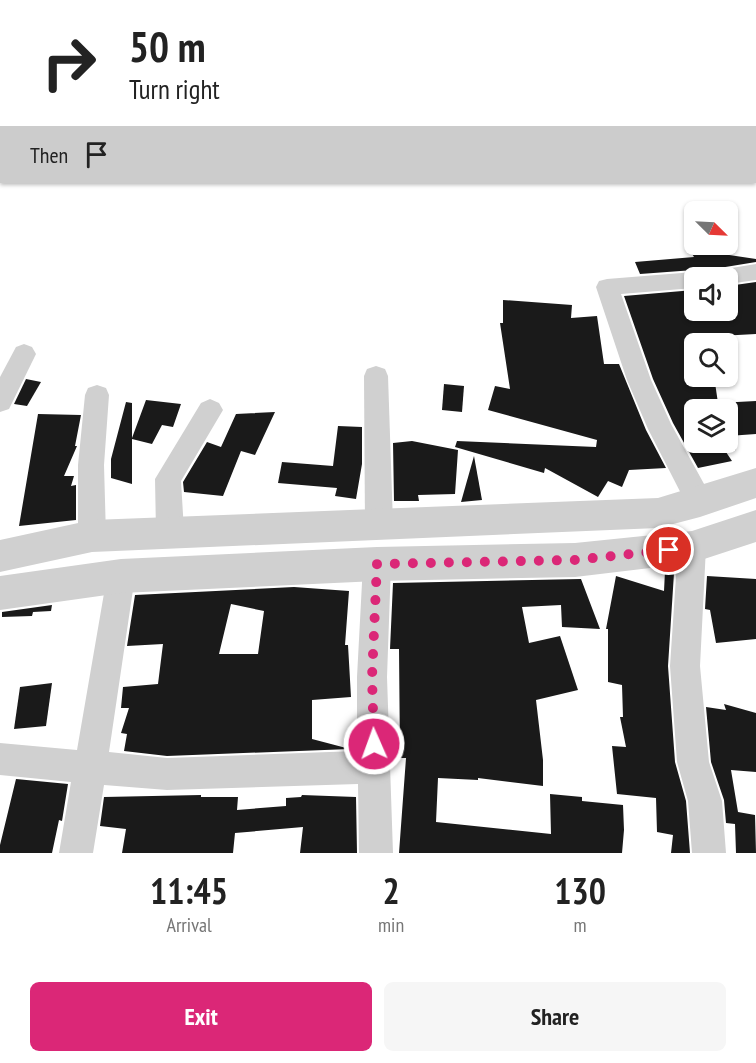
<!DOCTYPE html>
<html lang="en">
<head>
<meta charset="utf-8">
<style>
  :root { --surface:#fff; --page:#f6f6f6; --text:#222; --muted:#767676; --accent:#db2777 }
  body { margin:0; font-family:"PT Sans Narrow",sans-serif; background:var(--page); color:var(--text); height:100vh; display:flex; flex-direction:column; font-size:22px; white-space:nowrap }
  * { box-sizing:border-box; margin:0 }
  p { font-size:20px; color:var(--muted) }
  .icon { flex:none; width:33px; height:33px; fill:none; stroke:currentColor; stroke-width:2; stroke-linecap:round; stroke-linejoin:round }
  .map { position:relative; height:853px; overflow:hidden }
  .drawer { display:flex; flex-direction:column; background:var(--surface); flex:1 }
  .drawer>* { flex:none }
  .top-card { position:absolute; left:0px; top:0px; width:756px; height:183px; box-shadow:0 2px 4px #0004; background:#fff; color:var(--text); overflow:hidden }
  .needle { width:39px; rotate:114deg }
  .fabs { position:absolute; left:684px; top:201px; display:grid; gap:12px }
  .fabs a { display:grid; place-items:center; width:54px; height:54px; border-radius:9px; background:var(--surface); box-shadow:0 2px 4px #0004; font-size:30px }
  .pin { position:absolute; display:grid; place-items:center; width:51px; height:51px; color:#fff; margin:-26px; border:3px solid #fff; border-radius:50%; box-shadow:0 2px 6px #0007 }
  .me { position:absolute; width:66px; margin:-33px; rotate:358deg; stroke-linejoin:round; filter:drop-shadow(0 0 4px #0008) }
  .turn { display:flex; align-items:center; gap:21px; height:126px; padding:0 30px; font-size:27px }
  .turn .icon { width:78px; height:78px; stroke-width:2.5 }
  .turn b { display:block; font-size:42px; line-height:51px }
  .then { display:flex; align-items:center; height:57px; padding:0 30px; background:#0003; gap:12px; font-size:22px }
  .eta { display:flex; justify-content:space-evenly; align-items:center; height:102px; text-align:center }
  .eta b { font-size:36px; font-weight:600; line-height:42px }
  .button { display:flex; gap:12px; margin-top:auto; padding:12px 30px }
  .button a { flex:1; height:69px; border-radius:9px; background:var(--accent); color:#fff; font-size:24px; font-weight:600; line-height:69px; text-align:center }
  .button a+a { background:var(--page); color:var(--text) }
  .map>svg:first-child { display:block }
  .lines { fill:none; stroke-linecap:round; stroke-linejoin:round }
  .river { fill:#cfe2ee; fill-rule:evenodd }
  .building { fill:#1a1a1a; fill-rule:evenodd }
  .minor { fill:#d0d0d0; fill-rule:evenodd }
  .tertiary { fill:#d0d0d0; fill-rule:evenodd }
  .route { stroke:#db2777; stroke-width:10; stroke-dasharray:0 18 }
</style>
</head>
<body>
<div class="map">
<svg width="756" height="853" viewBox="0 0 756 853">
  <rect width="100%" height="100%" fill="#fff"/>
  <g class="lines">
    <g class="river">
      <polygon points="756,5 756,21 754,22 754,6"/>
      <rect x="0" y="160" width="2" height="21"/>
    </g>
  </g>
  <g class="building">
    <polygon points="689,249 756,259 756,262 707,270 704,273 694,270 640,274 635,262 694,257"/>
    <polygon points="756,282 756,334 719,336 721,339 694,342 694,376 714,376 718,403 756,401 756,434 728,436 728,410 694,410 694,442 728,442 728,436 736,450 726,452 732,461 698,468 673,423 653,379 624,296 694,290 694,310 728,310 728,286"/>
    <polygon points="503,300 572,305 571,318 597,316 604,364 619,364 646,430 666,468 629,470 622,487 608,481 598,497 545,468 544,473 455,447 457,441 596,447 597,440 488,410 495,386 510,389 500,323 503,323"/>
    <polygon points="26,379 41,382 27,406 14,404"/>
    <polygon points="444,384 464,386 462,412 442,410"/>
    <polygon points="146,400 181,404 173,427 162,425 152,444 132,439 132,484 111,478 111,459 126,402 132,403 132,438"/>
    <polygon points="275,412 255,455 241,451 223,496 184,492 183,482 207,442 221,447 236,414"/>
    <polygon points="38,414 81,415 75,446 77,446 64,476 74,476 71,486 76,485 76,520 19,526"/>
    <polygon points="338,426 362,427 362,464 356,499 335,496 337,488 278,483 282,462 333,466"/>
    <polygon points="412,441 458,450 455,494 418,495 419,501 394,501 393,443"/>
    <polygon points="474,456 482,500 461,502"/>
    <polygon points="665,571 674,573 668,666 675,762 686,801 690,853 671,853 673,835 657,832 656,798 617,794 612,746 626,747 620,717 623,717 622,685 608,682 608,629 606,629 616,576 664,591"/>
    <polygon points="707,576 756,579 756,639 716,643 710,610 705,609"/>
    <polygon points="581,579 600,629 562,627 561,605 522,607 529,643 560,636 578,690 536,700 543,760 543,786 478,778 478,780 438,778 436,822 551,834 550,794 582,797 582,801 623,805 624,830 622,853 399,853 406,758 400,758 399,649 390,649 393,583"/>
    <path d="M294,587L349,591L345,645H348L351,697L312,700V739L350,749L167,756L124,751L127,734L121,733L129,708H121L123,687L158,684L163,644L127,646L135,595ZM231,604L264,611L258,654H219Z"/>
    <polygon points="52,605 51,611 33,612 32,616 2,617 2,612"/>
    <polygon points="52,683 46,726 14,729 20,687"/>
    <polygon points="724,704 756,713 756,772 731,770 738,812 755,815 756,853 736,853 735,824 726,823 724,800 711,762 706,707 726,710"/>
    <polygon points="16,779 68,784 62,821 59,820 52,853 0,853 0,845"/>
    <polygon points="201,795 201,797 238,797 237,810 286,806 286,798 301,797 302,795 356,797 357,853 300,853 303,827 235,833 233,853 122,853 126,829 100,826 104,797"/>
  </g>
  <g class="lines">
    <g class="minor">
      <polygon points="756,264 756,280 728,284 728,278 704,278 707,272"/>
      <polygon points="694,272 702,274 704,278 694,278 694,288 621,294 651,380 671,424 714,502 710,511 700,514 690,511 648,429 627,380 596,287 599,281 607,279"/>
      <polygon points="24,344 32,347 36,354 9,409 0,412 0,377 16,347"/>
      <polygon points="376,366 385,369 388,376 393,524 389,533 379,537 369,533 365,524 364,376 367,369"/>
      <polygon points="97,385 106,388 109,395 104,465 106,536 102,545 92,549 82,545 78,536 78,465 85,395 88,388"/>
      <polygon points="210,399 219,403 223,410 181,481 184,531 180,540 170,544 160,540 156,531 155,479 201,403"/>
      <polygon points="692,534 702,538 706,547 700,666 709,762 722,801 726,853 692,853 688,801 677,762 670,666 678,547 682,538"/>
      <polygon points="377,551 387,554 391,564 387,677 393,853 359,853 358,784 167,790 104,785 93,853 59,853 71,782 0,775 0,743 77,750 107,576 111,566 121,562 131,566 135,576 109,752 167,758 357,751 357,677 363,564 367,554"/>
    </g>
    <g class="tertiary">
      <polygon points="756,468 756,498 700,517 658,528 92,552 0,572 0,540 92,520 658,498"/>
      <polygon points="756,510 756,542 692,563 575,577 377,581 121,593 0,610 0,576 121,559 377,547 575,543 692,531"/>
    </g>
  </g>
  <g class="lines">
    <polyline class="route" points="374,744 372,677 377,564 575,560 669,550"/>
  </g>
</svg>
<div class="fabs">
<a><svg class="needle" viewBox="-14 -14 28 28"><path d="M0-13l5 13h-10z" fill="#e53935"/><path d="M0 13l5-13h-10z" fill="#767676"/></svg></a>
<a><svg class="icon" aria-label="sound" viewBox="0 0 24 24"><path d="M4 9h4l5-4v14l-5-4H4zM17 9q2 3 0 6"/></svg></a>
<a><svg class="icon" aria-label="search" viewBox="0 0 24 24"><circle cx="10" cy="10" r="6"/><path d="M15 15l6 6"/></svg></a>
<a><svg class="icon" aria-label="layers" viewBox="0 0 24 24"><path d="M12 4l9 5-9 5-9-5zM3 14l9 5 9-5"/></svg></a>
</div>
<div class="pin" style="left:669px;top:550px;background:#d93025"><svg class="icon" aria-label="arrive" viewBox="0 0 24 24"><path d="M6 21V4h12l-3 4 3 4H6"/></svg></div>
<svg class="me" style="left:374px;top:744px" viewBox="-20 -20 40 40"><circle r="17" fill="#db2777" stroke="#fff" stroke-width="3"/><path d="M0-11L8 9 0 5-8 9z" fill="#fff"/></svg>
<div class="top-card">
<div class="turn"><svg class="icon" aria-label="right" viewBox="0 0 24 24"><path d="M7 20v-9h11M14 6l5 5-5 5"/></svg><div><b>50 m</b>Turn right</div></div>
<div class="then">Then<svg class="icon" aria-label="arrive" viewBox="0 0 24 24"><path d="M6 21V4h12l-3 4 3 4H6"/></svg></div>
</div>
</div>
<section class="drawer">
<div class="eta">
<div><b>11:45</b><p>Arrival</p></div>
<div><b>2</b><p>min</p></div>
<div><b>130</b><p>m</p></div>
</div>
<div class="button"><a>Exit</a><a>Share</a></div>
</section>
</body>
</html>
